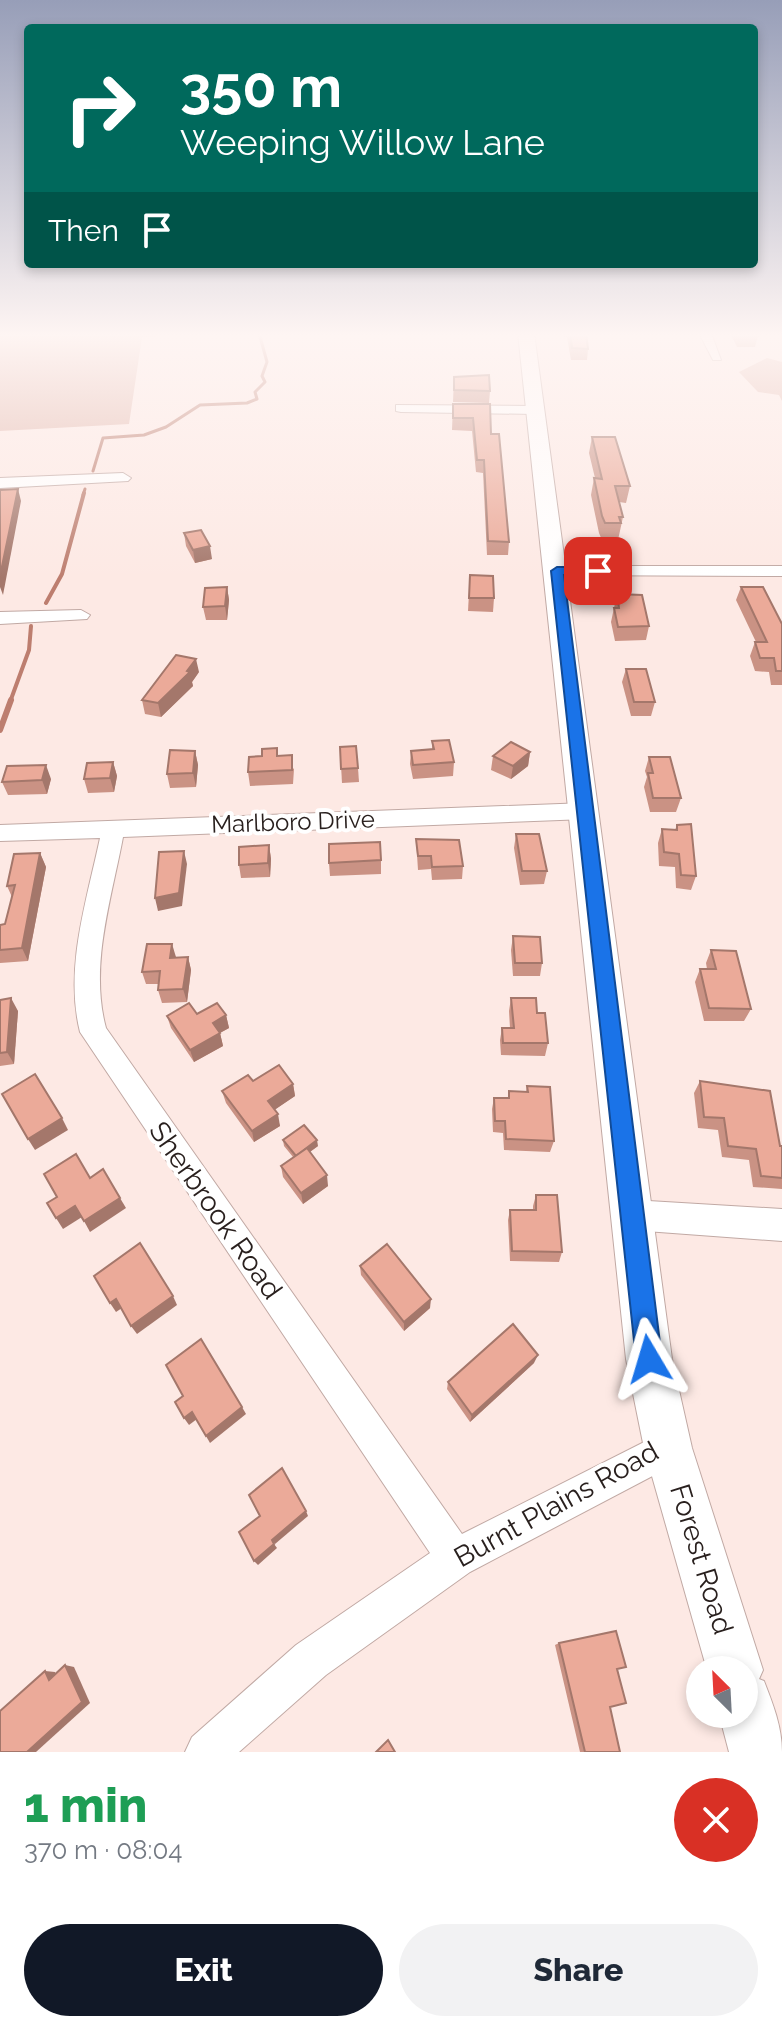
<!DOCTYPE html>
<html lang="en">
<head>
<meta charset="utf-8">
<style>
  :root { --surface:#fff; --page:#f2f2f3; --text:#1f2937; --muted:#747a83; --accent:#111827 }
  body { margin:0; font-family:Raleway,sans-serif; background:var(--page); color:var(--text); height:100vh; display:flex; flex-direction:column; font-size:30px; white-space:nowrap }
  * { box-sizing:border-box; margin:0 }
  p { font-size:26px; color:var(--muted) }
  .icon { flex:none; width:44px; height:44px; fill:none; stroke:currentColor; stroke-width:2; stroke-linecap:round; stroke-linejoin:round }
  .map { position:relative; height:1752px; overflow:hidden }
  .side { display:flex; flex-direction:column; background:var(--surface); flex:1 }
  .side>* { flex:none }
  .guide { position:absolute; left:24px; top:24px; width:734px; height:244px; border-radius:8px; box-shadow:0 4px 12px #0003; background:#00695c; color:#fff; overflow:hidden }
  .needle { width:52px; rotate:336deg }
  .tools { position:absolute; left:686px; top:1656px; display:grid; gap:16px }
  .tools a { display:grid; place-items:center; width:72px; height:72px; border-radius:50%; background:var(--surface); box-shadow:0 4px 12px #0003; font-size:40px }
  .pin { position:absolute; display:grid; place-items:center; width:68px; height:68px; color:#fff; margin:-34px; border-radius:16px; box-shadow:0 4px 12px #0006 }
  .me { position:absolute; width:88px; margin:-44px; rotate:353deg; stroke-linejoin:round; filter:drop-shadow(0 0 6px #0008) }
  .turn { display:flex; align-items:center; gap:28px; height:168px; padding:0 24px; font-size:36px }
  .turn .icon { width:104px; height:104px; stroke-width:2.5 }
  .turn b { display:block; font-size:56px; line-height:68px }
  .then { display:flex; align-items:center; height:76px; padding:0 24px; background:#0003; gap:16px; font-size:30px }
  .round { display:grid; place-items:center; flex:none; width:84px; height:84px; border-radius:42px; background:var(--page) }
  .summary { display:flex; align-items:center; justify-content:space-between; height:136px; padding:0 24px }
  h1 { font-size:48px; font-weight:800; line-height:60px; color:#1e9e55 }
  .button { display:flex; gap:16px; margin-top:auto; padding:16px 24px }
  .button a { flex:1; height:92px; border-radius:48px; background:var(--accent); color:#fff; font-size:32px; font-weight:800; line-height:92px; text-align:center }
  .button a+a { background:var(--page); color:var(--text) }
  .map>svg:first-child { display:block }
  .green { fill:#e1b6ab }
  .lines { fill:none; stroke-linecap:round; stroke-linejoin:round }
  .stream-far2 { stroke:#bd7e6f; stroke-width:3 }
  .stream-far1 { stroke:#bd7e6f; stroke-width:4 }
  .stream { stroke:#bd7e6f; stroke-width:6 }
  .minor-casing { stroke:#c1a9a4; stroke-width:2 }
  .major-casing { stroke:#c1a9a4; stroke-width:2 }
  .minor { fill:#fff; fill-rule:evenodd }
  .major { fill:#fff; fill-rule:evenodd }
  .wall { fill:#ca9284 }
  .shaded-wall { fill:#a4776b }
  .building { fill:#ebaa99; stroke:#a4776b; stroke-width:2 }
  .route { fill:#1a73e8; stroke:#114b97; stroke-width:2 }
  .labels { text-anchor:middle; stroke-width:8; stroke-linejoin:round; paint-order:stroke }
  .street-label { font-size:24px; fill:#29201e; stroke:#fff }
  .near-street-label { font-size:28px; fill:#29201e; stroke:#fff }
</style>
</head>
<body>
<div class="map">
<svg width="782" height="1752" viewBox="0 0 782 1752">
  <rect width="100%" height="100%" fill="#fde9e4"/>
  <g class="green">
    <polygon points="0,333 214,333 142,337 129,424 0,431"/>
    <polygon points="767,358 782,362 782,401 779,395 758,392 739,372"/>
  </g>
  <g class="lines">
    <g class="stream-far2">
      <polyline points="93,471 103,438 144,435 166,427 200,405 247,403 257,399 255,392 265,382 262,376 267,362 259,333"/>
      <polyline points="83,495 85,489"/>
    </g>
    <g class="stream-far1">
      <polyline points="46,603 62,574 84,493"/>
      <polyline points="10,702 29,650 31,626"/>
    </g>
    <polyline class="stream" points="0,730 11,700"/>
    <defs>
      <g id="minor">
        <polygon points="699,333 711,333 721,360 713,360"/>
        <polygon points="396,405 535,406 542,410 535,414 401,412 396,411"/>
        <polygon points="123,473 131,478 128,481 0,488 0,478"/>
        <polygon points="557,566 782,566 782,576 551,575 548,571"/>
        <polygon points="81,610 90,615 87,619 0,624 0,612"/>
        <path d="M586,803L597,811L586,819L123,837C112,897 89,966 106,1028L462,1534L668,1430L681,1435L686,1448L681,1461L470,1572L326,1675L239,1752H185L192,1737L296,1645L430,1553L80,1032C64,968 87,900 100,838L0,841V825Z"/>
        <polygon points="632,1200 782,1209 782,1241 632,1230 621,1226 616,1215 621,1204"/>
      </g>
      <path id="major" d="M518,333H534L672,1359L692,1448L763,1670L759,1679L764,1681C773,1704 782,1727 782,1752H729L719,1714H744V1670H707L644,1448L626,1359Z"/>
    </defs>
    <use href="#minor" class="minor-casing"/>
    <use href="#major" class="major-casing"/>
    <use href="#minor" class="minor"/>
    <use href="#major" class="major"/>
  </g>
  <g class="wall">
    <polygon points="564,333 586,333 588,349 587,360 571,360 567,337 564,337"/>
    <polygon points="730,333 756,333 758,336 755,347 737,347"/>
    <polygon points="454,377 490,391 489,403 453,402"/>
    <polygon points="453,404 491,434 509,542 508,555 487,555 483,473 476,472 472,431 452,430"/>
    <polygon points="592,437 630,486 626,503 619,502 623,517 618,540 602,540 599,533 591,495 594,478 595,478 589,453"/>
    <polygon points="184,533 212,559 195,563 186,546"/>
    <polygon points="470,575 494,598 493,612 468,611"/>
    <polygon points="227,587 229,600 227,620 206,620 203,607"/>
    <polygon points="741,587 782,624 782,685 771,685 769,672 755,671 750,656 755,642 756,642 736,600"/>
    <polygon points="617,594 649,626 646,640 615,641 611,622"/>
    <polygon points="626,669 655,702 651,716 631,716 622,682"/>
    <polygon points="199,672 192,682 193,686 161,717 145,714 142,700"/>
    <polygon points="432,741 454,762 453,776 413,779 410,764 411,751 432,749"/>
    <polygon points="340,747 358,768 359,782 342,783"/>
    <polygon points="277,748 278,756 294,769 293,784 250,786 248,772 262,756"/>
    <polygon points="195,751 198,765 196,787 170,788 167,774"/>
    <polygon points="530,752 528,766 511,779 491,770 493,756"/>
    <polygon points="649,757 681,798 676,812 650,812 644,787 647,777 645,771"/>
    <polygon points="113,762 117,776 114,792 88,793 84,779"/>
    <polygon points="51,779 47,794 8,795 2,782"/>
    <polygon points="677,825 696,876 691,890 676,888 675,867 659,866 658,843 662,829 675,830"/>
    <polygon points="516,834 547,871 544,884 520,885 514,848"/>
    <polygon points="416,839 463,866 462,879 432,880 431,869 418,870"/>
    <polygon points="269,845 271,859 270,877 241,878 239,865"/>
    <polygon points="40,853 46,867 28,961 0,963 0,925 5,924 12,897 7,886"/>
    <polygon points="381,860 381,874 330,876 329,863"/>
    <polygon points="513,936 542,963 540,976 513,976 511,950"/>
    <polygon points="711,950 751,1009 744,1021 704,1021 695,982 700,969 707,969 706,963"/>
    <polygon points="176,957 188,957 191,970 187,1002 162,1003 158,990 159,984 146,984 142,972"/>
    <polygon points="511,998 537,1013 548,1043 545,1056 501,1055 500,1040 502,1028 510,1028 509,1011"/>
    <polygon points="0,1000 18,1011 14,1064 0,1066"/>
    <polygon points="197,1014 226,1015 229,1028 220,1033 223,1046 194,1062 171,1028 167,1016"/>
    <polygon points="253,1081 293,1084 295,1096 274,1110 280,1126 254,1142 226,1103 222,1091"/>
    <polygon points="700,1081 780,1146 782,1146 782,1189 753,1187 749,1160 722,1157 718,1130 698,1128 694,1093"/>
    <polygon points="527,1086 554,1141 550,1152 504,1150 503,1133 493,1132 492,1109 494,1098 508,1098 509,1091 526,1092"/>
    <polygon points="283,1140 318,1146 310,1152 328,1186 303,1204 283,1177 281,1166 293,1157 284,1146"/>
    <polygon points="536,1195 562,1252 559,1262 510,1261 508,1220 510,1210 533,1210 533,1206"/>
    <polygon points="360,1266 430,1308 404,1331 361,1275"/>
    <polygon points="534,1363 470,1422 447,1389 448,1382"/>
    <polygon points="559,1643 617,1669 610,1707 620,1752 580,1752 555,1645"/>
  </g>
  <g class="shaded-wall">
    <polygon points="18,489 21,501 3,595 0,587 0,576"/>
    <polygon points="210,546 212,559 195,563 193,550"/>
    <polygon points="227,587 229,600 227,620 225,606"/>
    <polygon points="196,659 199,672 192,682 193,686 161,717 158,703 187,671"/>
    <polygon points="195,751 198,765 196,787 193,773"/>
    <polygon points="530,752 528,766 511,779 513,766"/>
    <polygon points="113,762 117,776 114,792 110,778"/>
    <polygon points="46,765 51,779 47,794 42,780"/>
    <polygon points="269,845 271,859 270,877 268,863"/>
    <polygon points="184,851 187,864 182,906 158,911 155,898"/>
    <polygon points="40,853 46,867 28,961 22,948"/>
    <polygon points="172,944 176,957 174,970 170,958"/>
    <polygon points="188,957 191,970 187,1002 183,989"/>
    <polygon points="11,998 18,1011 14,1064 7,1052"/>
    <polygon points="226,1015 229,1028 216,1035 213,1023"/>
    <polygon points="220,1033 223,1046 194,1062 190,1050"/>
    <polygon points="293,1084 295,1096 270,1113 268,1101"/>
    <polygon points="278,1114 280,1126 254,1142 252,1131"/>
    <polygon points="62,1118 68,1130 35,1150 28,1139"/>
    <polygon points="317,1140 318,1146 297,1161 296,1156"/>
    <polygon points="327,1175 328,1186 303,1204 301,1193"/>
    <polygon points="120,1198 126,1208 90,1232 84,1221"/>
    <polygon points="75,1206 82,1217 63,1229 56,1218"/>
    <polygon points="173,1296 177,1305 137,1334 131,1326"/>
    <polygon points="116,1299 122,1308 116,1312 110,1303"/>
    <polygon points="431,1299 430,1308 404,1331 404,1322"/>
    <polygon points="538,1355 534,1363 470,1422 472,1415"/>
    <polygon points="242,1407 246,1414 210,1443 206,1436"/>
    <polygon points="192,1412 197,1419 189,1425 184,1418"/>
    <polygon points="306,1511 308,1516 275,1544 272,1540"/>
    <polygon points="274,1544 277,1548 258,1565 254,1561"/>
    <polygon points="65,1665 74,1667 90,1703 36,1752 27,1752"/>
    <polygon points="45,1671 55,1672 58,1681 49,1680"/>
  </g>
  <g class="building">
    <polygon points="570,333 586,333 588,349 572,348"/>
    <polygon points="739,333 756,333 758,336 740,336"/>
    <polygon points="489,375 490,391 454,390 454,377"/>
    <polygon points="453,404 490,404 491,434 499,434 509,542 488,541 484,460 477,460 473,418 453,418"/>
    <polygon points="592,437 615,437 630,486 615,486 623,517 619,517 621,523 605,523 602,516 594,478 602,479"/>
    <polygon points="18,489 0,576 0,490"/>
    <polygon points="201,530 210,546 193,550 184,533"/>
    <polygon points="470,575 493,576 494,598 469,598"/>
    <polygon points="227,587 225,606 203,607 205,588"/>
    <polygon points="741,587 763,587 782,624 782,671 776,671 774,658 760,658 755,642 767,642"/>
    <polygon points="617,594 642,595 649,626 618,627 614,608 619,608"/>
    <polygon points="176,655 196,659 187,671 190,672 158,703 142,700"/>
    <polygon points="626,669 646,669 655,702 634,702"/>
    <polygon points="449,740 454,762 413,765 411,751 434,749 432,741"/>
    <polygon points="511,742 530,752 513,766 493,756"/>
    <polygon points="356,746 358,768 341,769 340,747"/>
    <polygon points="277,748 277,756 292,755 292,770 248,772 249,757 262,756 262,749"/>
    <polygon points="170,750 195,751 193,773 167,774"/>
    <polygon points="649,757 670,757 681,798 653,798 648,773 653,773"/>
    <polygon points="113,762 110,778 84,779 87,763"/>
    <polygon points="46,765 42,780 2,782 7,766"/>
    <polygon points="691,824 696,876 681,875 679,854 664,852 662,829 677,830 677,825"/>
    <polygon points="516,834 539,834 547,871 522,871"/>
    <polygon points="416,839 459,840 463,866 432,867 431,856 418,856"/>
    <polygon points="380,842 381,860 329,863 329,844"/>
    <polygon points="269,845 268,863 239,865 239,847"/>
    <polygon points="184,851 179,893 155,898 159,852"/>
    <polygon points="40,853 22,948 0,950 0,925 5,924 15,885 7,886 14,854"/>
    <polygon points="513,936 540,937 542,963 515,963"/>
    <polygon points="147,944 172,944 170,958 188,957 183,989 158,990 160,971 142,972"/>
    <polygon points="711,950 736,951 751,1009 709,1008 700,969 716,969"/>
    <polygon points="11,998 7,1052 0,1053 0,1000"/>
    <polygon points="511,998 536,998 537,1013 545,1013 548,1043 503,1043 502,1028 514,1028"/>
    <polygon points="189,1003 197,1014 217,1003 226,1015 213,1023 220,1033 190,1050 167,1016"/>
    <polygon points="279,1065 293,1084 268,1101 278,1114 252,1131 222,1091 248,1075 253,1081"/>
    <polygon points="35,1074 62,1118 28,1139 2,1094"/>
    <polygon points="700,1081 770,1091 780,1146 782,1146 782,1178 761,1176 756,1149 728,1146 724,1118 704,1117"/>
    <polygon points="527,1086 550,1087 554,1141 506,1139 505,1121 495,1121 494,1098 509,1098 509,1091 528,1092"/>
    <polygon points="304,1125 317,1140 296,1156 283,1140"/>
    <polygon points="307,1148 327,1175 301,1193 281,1166"/>
    <polygon points="76,1154 90,1178 103,1169 120,1198 84,1221 75,1206 56,1218 47,1203 57,1197 44,1174"/>
    <polygon points="536,1195 557,1195 562,1252 512,1251 510,1210 536,1210"/>
    <polygon points="140,1243 173,1296 131,1326 116,1299 110,1303 94,1276"/>
    <polygon points="387,1244 431,1299 404,1322 360,1266"/>
    <polygon points="513,1324 538,1355 472,1415 448,1382"/>
    <polygon points="201,1339 242,1407 206,1436 192,1412 184,1418 175,1402 183,1396 166,1365"/>
    <polygon points="282,1468 306,1511 272,1540 274,1544 254,1561 239,1532 260,1516 249,1495"/>
    <polygon points="616,1631 626,1667 617,1669 626,1703 610,1707 620,1752 585,1752 559,1643"/>
    <polygon points="65,1665 82,1702 27,1752 0,1752 0,1711 45,1671 49,1680"/>
    <polygon points="388,1740 395,1752 376,1752"/>
  </g>
  <linearGradient id="sky" x2="0" y2="1"><stop stop-color="#979eb8"/><stop offset="0.58" stop-color="#fef5f3"/><stop offset="1" stop-color="#fef5f3" stop-opacity="0"/></linearGradient>
  <rect width="782" height="578" fill="url(#sky)"/>
  <polygon class="route" points="598,567 605,571 603,574 564,575 662,1359 659,1368 649,1372 640,1368 636,1359 551,571 557,567"/>
  <g class="labels">
    <g class="street-label">
      <text transform="translate(293 822) rotate(-2)" y="8">Marlboro Drive</text>
    </g>
    <g class="near-street-label">
      <text transform="translate(216 1210) rotate(55)" y="10">Sherbrook Road</text>
      <text transform="translate(556 1504) rotate(-29)" y="10">Burnt Plains Road</text>
      <text transform="translate(702 1559) rotate(73)" y="10">Forest Road</text>
    </g>
  </g>
</svg>
<div class="tools">
<a><svg class="needle" viewBox="-14 -14 28 28"><path d="M0-13l5 13h-10z" fill="#e53935"/><path d="M0 13l5-13h-10z" fill="#747a83"/></svg></a>
</div>
<div class="pin" style="left:598px;top:571px;background:#d93025"><svg class="icon" aria-label="arrive" viewBox="0 0 24 24"><path d="M6 21V4h12l-3 4 3 4H6"/></svg></div>
<svg class="me" style="left:649px;top:1359px" viewBox="-20 -20 40 40"><path d="M0-17L14 15 0 8-14 15z" fill="#1a73e8" stroke="#fff" stroke-width="4"/></svg>
<div class="guide">
<div class="turn"><svg class="icon" aria-label="right" viewBox="0 0 24 24"><path d="M7 20v-9h11M14 6l5 5-5 5"/></svg><div><b>350 m</b>Weeping Willow Lane</div></div>
<div class="then">Then<svg class="icon" aria-label="arrive" viewBox="0 0 24 24"><path d="M6 21V4h12l-3 4 3 4H6"/></svg></div>
</div>
</div>
<section class="side">
<div class="summary"><div><h1>1 min</h1><p>370 m · 08:04</p></div><a class="round" style="background:#d93025;color:#fff"><svg class="icon" aria-label="close" viewBox="0 0 24 24"><path d="M6 6l12 12M18 6L6 18"/></svg></a></div>
<div class="button"><a>Exit</a><a>Share</a></div>
</section>
</body>
</html>
